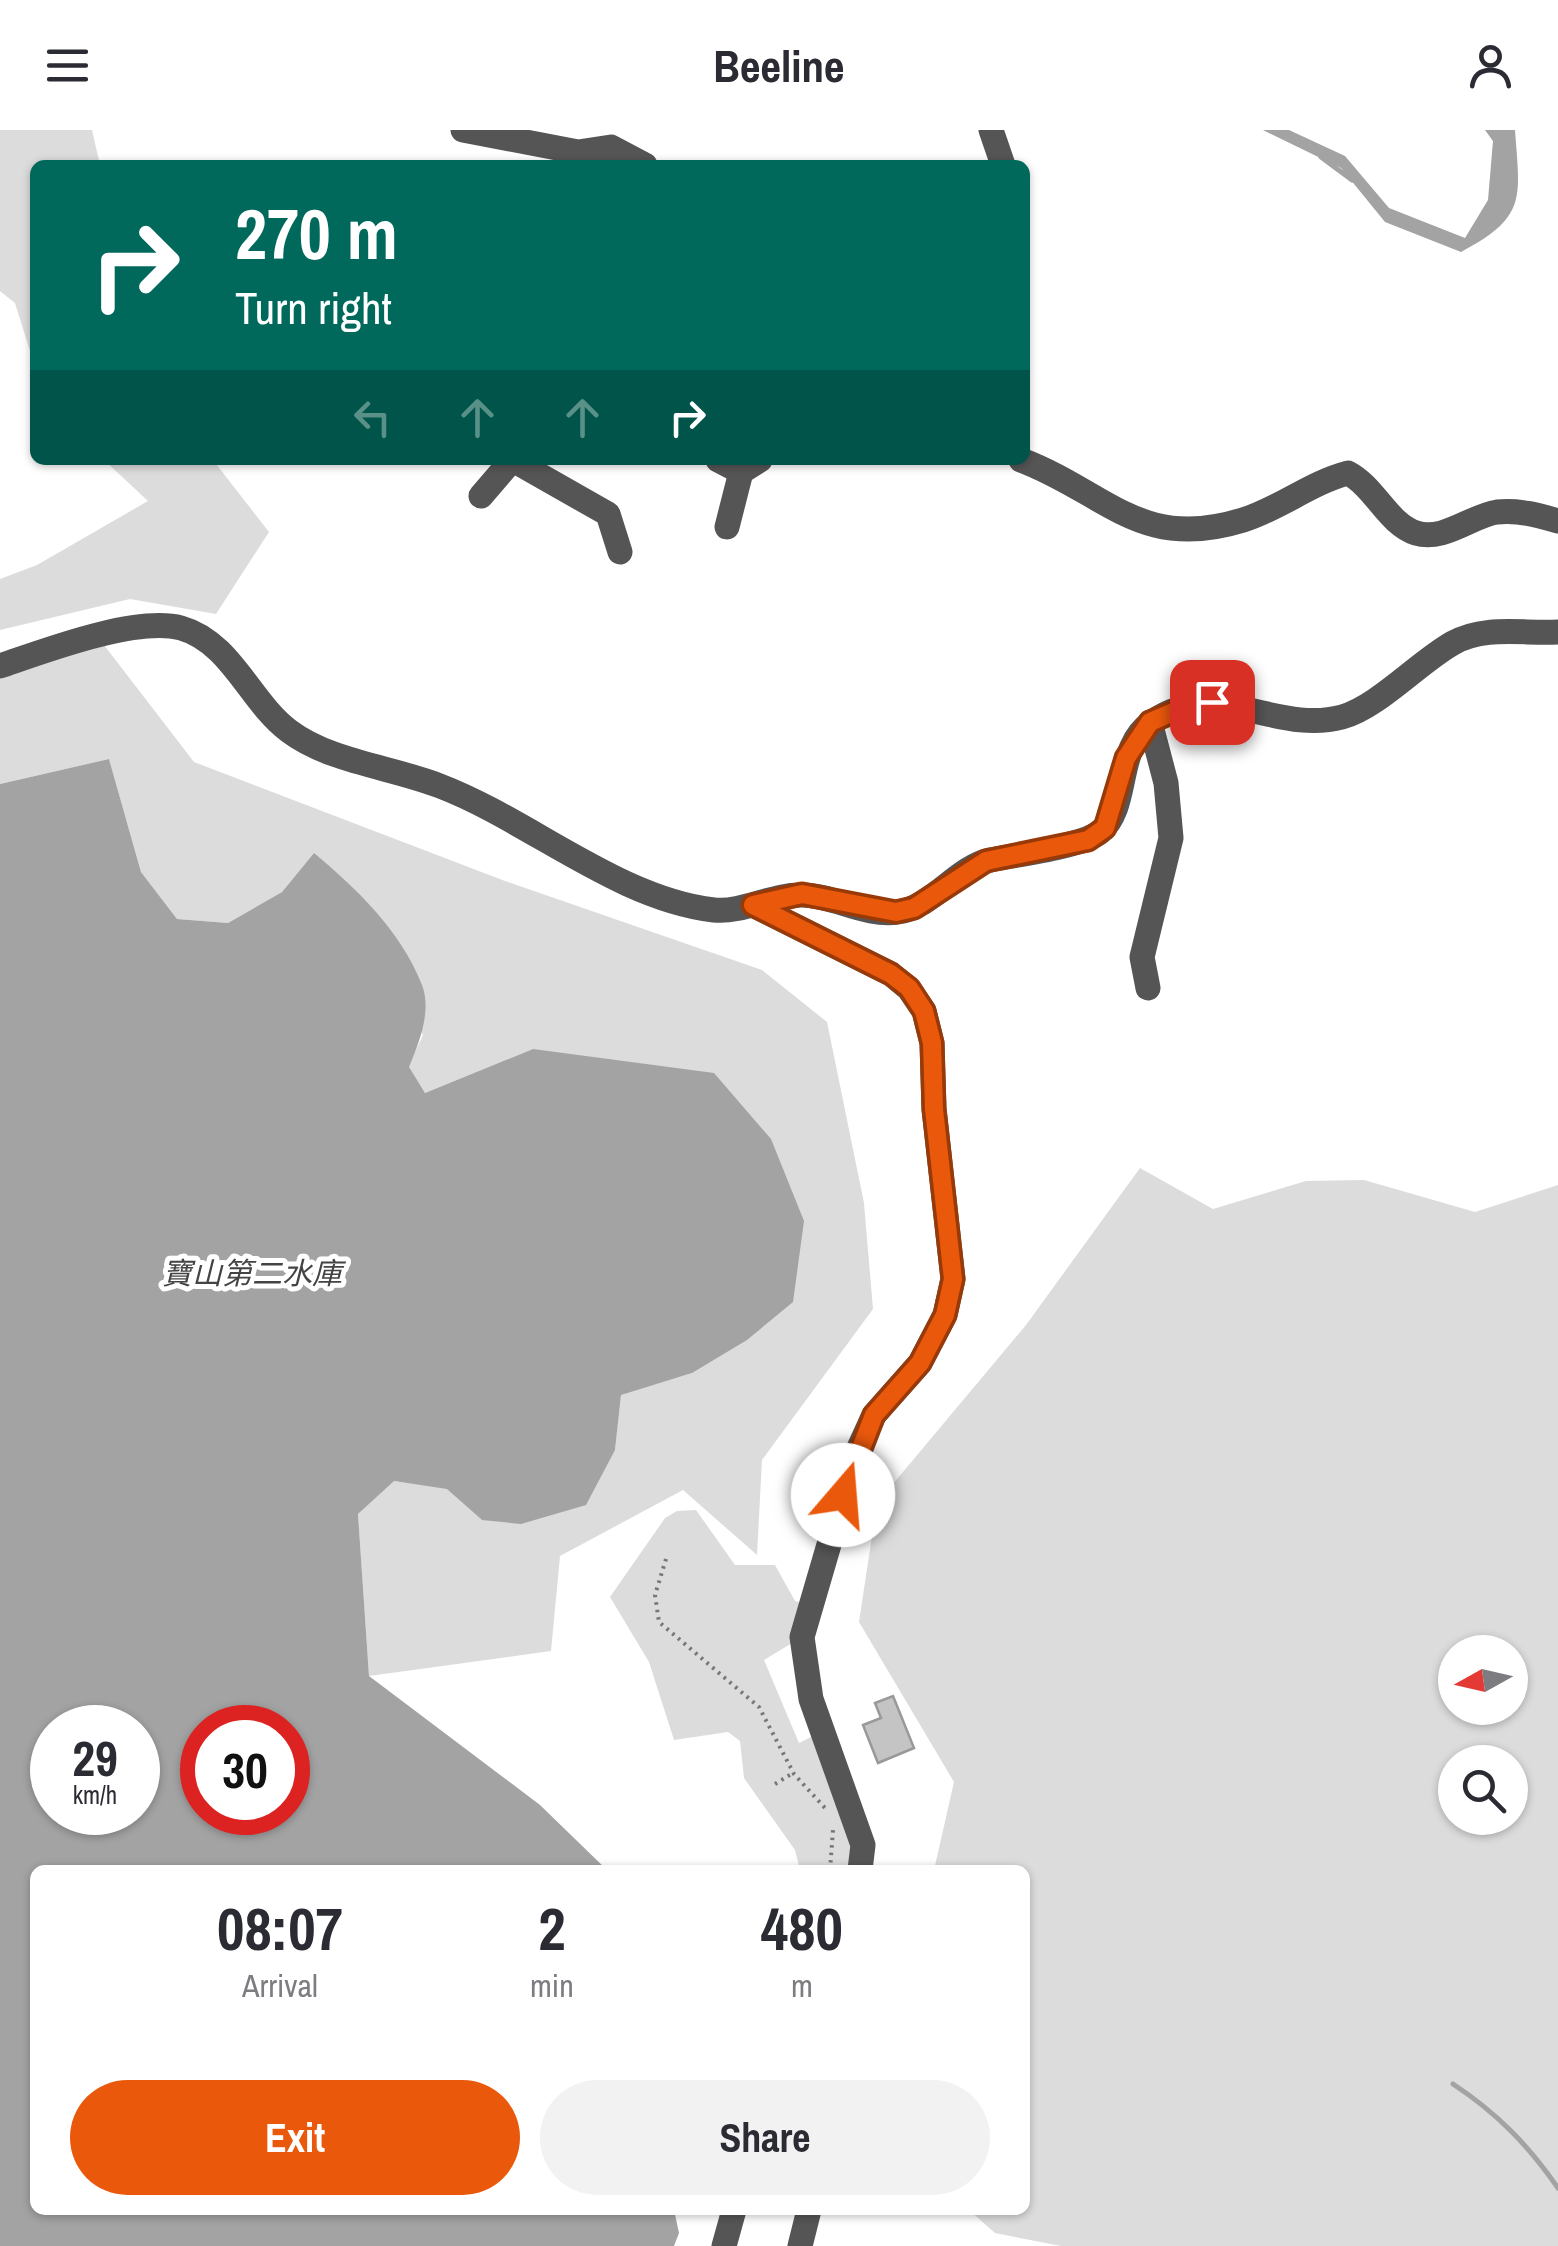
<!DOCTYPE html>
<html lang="en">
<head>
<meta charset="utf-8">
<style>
  :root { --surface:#fff; --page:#f2f2f3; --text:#2b2b33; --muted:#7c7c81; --accent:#ea580c }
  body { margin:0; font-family:"Archivo Narrow","Noto Sans TC",sans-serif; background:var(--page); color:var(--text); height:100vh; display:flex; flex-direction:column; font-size:38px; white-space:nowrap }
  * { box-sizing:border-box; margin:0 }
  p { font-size:32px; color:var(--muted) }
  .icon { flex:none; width:55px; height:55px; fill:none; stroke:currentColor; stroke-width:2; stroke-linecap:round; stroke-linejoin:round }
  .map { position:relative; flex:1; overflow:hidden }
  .drawer { position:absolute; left:30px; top:1735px; width:1000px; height:350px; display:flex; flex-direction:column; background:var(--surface); border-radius:15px; box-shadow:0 2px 8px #0004 }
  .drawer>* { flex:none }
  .hud { position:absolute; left:30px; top:30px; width:1000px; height:305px; border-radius:15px; box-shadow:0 2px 8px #0004; background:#00695c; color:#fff; overflow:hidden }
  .needle { width:65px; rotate:262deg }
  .buttons { position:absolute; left:1438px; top:1505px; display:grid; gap:20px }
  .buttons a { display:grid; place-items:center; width:90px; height:90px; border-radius:50%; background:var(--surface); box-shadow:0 2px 8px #0004; font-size:50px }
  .speed { position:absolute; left:30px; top:1575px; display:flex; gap:20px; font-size:50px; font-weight:700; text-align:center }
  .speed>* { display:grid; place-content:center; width:130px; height:130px; border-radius:50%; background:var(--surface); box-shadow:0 2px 8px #0004; line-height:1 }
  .speed small { font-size:25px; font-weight:400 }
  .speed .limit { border:15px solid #d22; background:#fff; color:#111 }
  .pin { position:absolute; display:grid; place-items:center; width:85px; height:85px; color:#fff; margin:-42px; border-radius:20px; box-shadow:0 5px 15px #0006 }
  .me { position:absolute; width:110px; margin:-55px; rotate:18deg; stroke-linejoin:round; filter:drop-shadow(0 0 8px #0008) }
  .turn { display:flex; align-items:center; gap:35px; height:210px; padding:0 40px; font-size:45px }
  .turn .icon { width:130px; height:130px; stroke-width:2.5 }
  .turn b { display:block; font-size:70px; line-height:85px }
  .lanes { display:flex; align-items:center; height:95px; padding:0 40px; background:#0003; justify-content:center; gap:50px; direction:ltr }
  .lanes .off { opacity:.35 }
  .eta { display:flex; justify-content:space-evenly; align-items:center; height:170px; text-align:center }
  .eta b { font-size:60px; font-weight:700; line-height:70px }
  .cta { display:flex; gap:20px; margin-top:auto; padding:20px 40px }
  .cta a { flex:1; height:115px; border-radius:60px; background:var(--accent); color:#fff; font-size:40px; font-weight:700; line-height:115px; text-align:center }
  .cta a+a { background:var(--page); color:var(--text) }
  header { display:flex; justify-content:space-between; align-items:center; height:130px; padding:0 40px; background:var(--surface); font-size:45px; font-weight:700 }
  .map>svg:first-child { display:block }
  .green { fill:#dcdcdc; fill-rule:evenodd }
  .water { fill:#a3a3a3; fill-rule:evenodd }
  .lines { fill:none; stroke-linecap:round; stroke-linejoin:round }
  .stream { stroke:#a3a3a3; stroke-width:5 }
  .building { fill:#c4c4c4; stroke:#999; stroke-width:2.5 }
  .path { stroke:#777; stroke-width:4; stroke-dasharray:2.5 5; stroke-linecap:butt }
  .minor { stroke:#555; stroke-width:25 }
  .route-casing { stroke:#983908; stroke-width:25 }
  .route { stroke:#ea580c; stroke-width:18 }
  .labels { text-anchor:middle; stroke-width:10; stroke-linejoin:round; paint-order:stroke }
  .water-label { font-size:30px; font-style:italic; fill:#444; stroke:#fff }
</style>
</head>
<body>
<header><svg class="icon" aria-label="menu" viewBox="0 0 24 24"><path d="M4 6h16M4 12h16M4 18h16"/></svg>Beeline<svg class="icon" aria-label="person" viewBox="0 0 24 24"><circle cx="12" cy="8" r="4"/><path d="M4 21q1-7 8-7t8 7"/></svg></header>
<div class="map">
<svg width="1558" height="2116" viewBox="0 0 1558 2116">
  <rect width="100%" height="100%" fill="#fff"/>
  <g class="green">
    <polygon points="0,0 92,0 100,35 35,35 35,237 15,173 0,161"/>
    <polygon points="104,330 213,330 269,402 216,484 130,469 0,500 0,449 37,435 148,371"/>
    <polygon points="104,515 194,632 505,751 762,840 827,892 864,1073 873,1179 762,1330 757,1425 683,1360 560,1426 551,1521 369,1546 358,1384 393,1351 447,1358 482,1390 615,1320 621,1264 692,1243 533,919 425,963 408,937 423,905 314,723 282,762 228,793 177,789 141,742 109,629 0,654 0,535"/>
    <path d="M1140,1038L1213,1079L1306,1051L1364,1050L1475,1082L1558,1055V2116H1061L995,2103L969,2080H1025V1740H934L954,1652L859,1492L877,1373L1026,1195ZM1510,1522V1578H1455V1522ZM1510,1632V1688H1455V1632Z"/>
    <polygon points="696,1380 735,1435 775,1435 795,1471 811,1475 802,1507 764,1530 799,1613 823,1601 860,1740 800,1740 795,1720 744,1648 740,1611 728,1602 674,1610 649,1532 610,1467 665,1388 677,1381"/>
  </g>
  <g class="water">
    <path d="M1263,0H1289L1345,26L1389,78L1465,108L1488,70L1493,11L1485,0H1515C1520,69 1527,87 1461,122L1385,92L1341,38Z"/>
    <path d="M109,629L141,742L177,789L228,793L282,762L314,723C357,759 401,801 422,855C432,881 419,913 409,937L425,963L533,919L714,943L771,1009L804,1091L793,1172L747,1210L692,1243L621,1265L615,1320L586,1375L521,1394L482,1390L447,1359L394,1351L358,1384L369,1546L540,1675L607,1740H35V2080H674L679,2103L674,2116H0V654ZM52,1598H138V1682H52ZM202,1598H288V1682H202Z"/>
  </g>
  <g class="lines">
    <g class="stream">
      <polyline points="1321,27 1352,50"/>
      <path d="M1453,1954C1497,1983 1528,2015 1558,2058"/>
    </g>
  </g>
  <polygon class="building" points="893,1566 914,1618 878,1633 863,1595 881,1588 875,1573"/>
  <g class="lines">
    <g class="path">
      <polyline points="666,1429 655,1465 659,1492 759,1577 794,1644 825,1678"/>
      <polyline points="775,1654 793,1643"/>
      <polyline points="830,1740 833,1700"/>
    </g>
    <g class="minor">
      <polyline points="463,0 578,22 611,17 645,35"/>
      <polyline points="991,0 1003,35"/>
      <polyline points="513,330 608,384 620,422"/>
      <polyline points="718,330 741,342 760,330"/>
      <path d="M1021,330C1106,362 1140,422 1243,390C1281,378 1310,353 1348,343C1375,357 1388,394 1416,403C1443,412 1471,386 1497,382C1520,380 1537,385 1558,391"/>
      <polyline points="481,366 512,330"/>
      <polyline points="727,397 741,342"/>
      <path d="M0,536C44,521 136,486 181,498C231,512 250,572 289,601C330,632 392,637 440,656C529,690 618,769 714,780C743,783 773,764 802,765C834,765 865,787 898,782C933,777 956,738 990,730C1015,725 1083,716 1100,702C1131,676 1114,617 1152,592C1217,547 1275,605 1342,587C1378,577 1419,532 1453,513C1485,495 1523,504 1558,502"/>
      <polyline points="753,775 891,844 909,859 924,881 932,913 934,979 953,1149 945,1185 920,1233 874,1285 854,1329 802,1507 811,1569 863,1715 860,1740"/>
      <polyline points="1148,858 1142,827 1171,708 1166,653 1150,592"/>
      <polyline points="724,2116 734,2080"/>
      <polyline points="800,2116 809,2080"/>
    </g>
  </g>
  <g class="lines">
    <defs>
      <polyline id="route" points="843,1365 874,1285 920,1233 945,1185 953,1149 934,979 932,913 924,881 909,858 891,844 753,775 802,764 896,782 914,778 986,731 1088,710 1105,698 1126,628 1150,592 1192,574 1212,572"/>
    </defs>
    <use href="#route" class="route-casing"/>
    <use href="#route" class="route"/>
  </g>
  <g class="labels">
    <g class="water-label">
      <text x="252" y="1154">寶山第二水庫</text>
    </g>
  </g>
</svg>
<div class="buttons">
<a><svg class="needle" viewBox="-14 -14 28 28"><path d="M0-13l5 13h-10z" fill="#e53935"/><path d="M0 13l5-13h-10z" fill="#7c7c81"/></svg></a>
<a><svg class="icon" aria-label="search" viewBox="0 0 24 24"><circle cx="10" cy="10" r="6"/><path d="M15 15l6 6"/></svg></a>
</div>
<div class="speed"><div>29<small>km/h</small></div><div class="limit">30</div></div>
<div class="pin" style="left:1212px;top:572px;background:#d93025"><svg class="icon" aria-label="arrive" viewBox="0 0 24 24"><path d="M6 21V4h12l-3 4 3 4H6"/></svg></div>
<svg class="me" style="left:843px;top:1365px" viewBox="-20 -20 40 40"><circle r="19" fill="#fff"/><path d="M0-13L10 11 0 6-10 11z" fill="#ea580c"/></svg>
<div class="hud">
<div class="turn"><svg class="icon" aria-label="right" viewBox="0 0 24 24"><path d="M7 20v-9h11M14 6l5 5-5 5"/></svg><div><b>270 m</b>Turn right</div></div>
<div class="lanes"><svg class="icon off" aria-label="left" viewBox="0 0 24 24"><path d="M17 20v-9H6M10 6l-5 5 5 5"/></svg><svg class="icon off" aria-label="ahead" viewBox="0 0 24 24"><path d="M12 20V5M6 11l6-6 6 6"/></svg><svg class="icon off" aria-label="ahead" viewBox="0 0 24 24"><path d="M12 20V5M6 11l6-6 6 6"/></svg><svg class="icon" aria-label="right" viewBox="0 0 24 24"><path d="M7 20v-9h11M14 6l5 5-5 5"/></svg></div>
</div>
<section class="drawer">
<div class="eta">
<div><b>08:07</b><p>Arrival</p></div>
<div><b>2</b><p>min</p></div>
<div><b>480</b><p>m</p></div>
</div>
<div class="cta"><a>Exit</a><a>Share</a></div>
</section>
</div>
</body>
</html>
